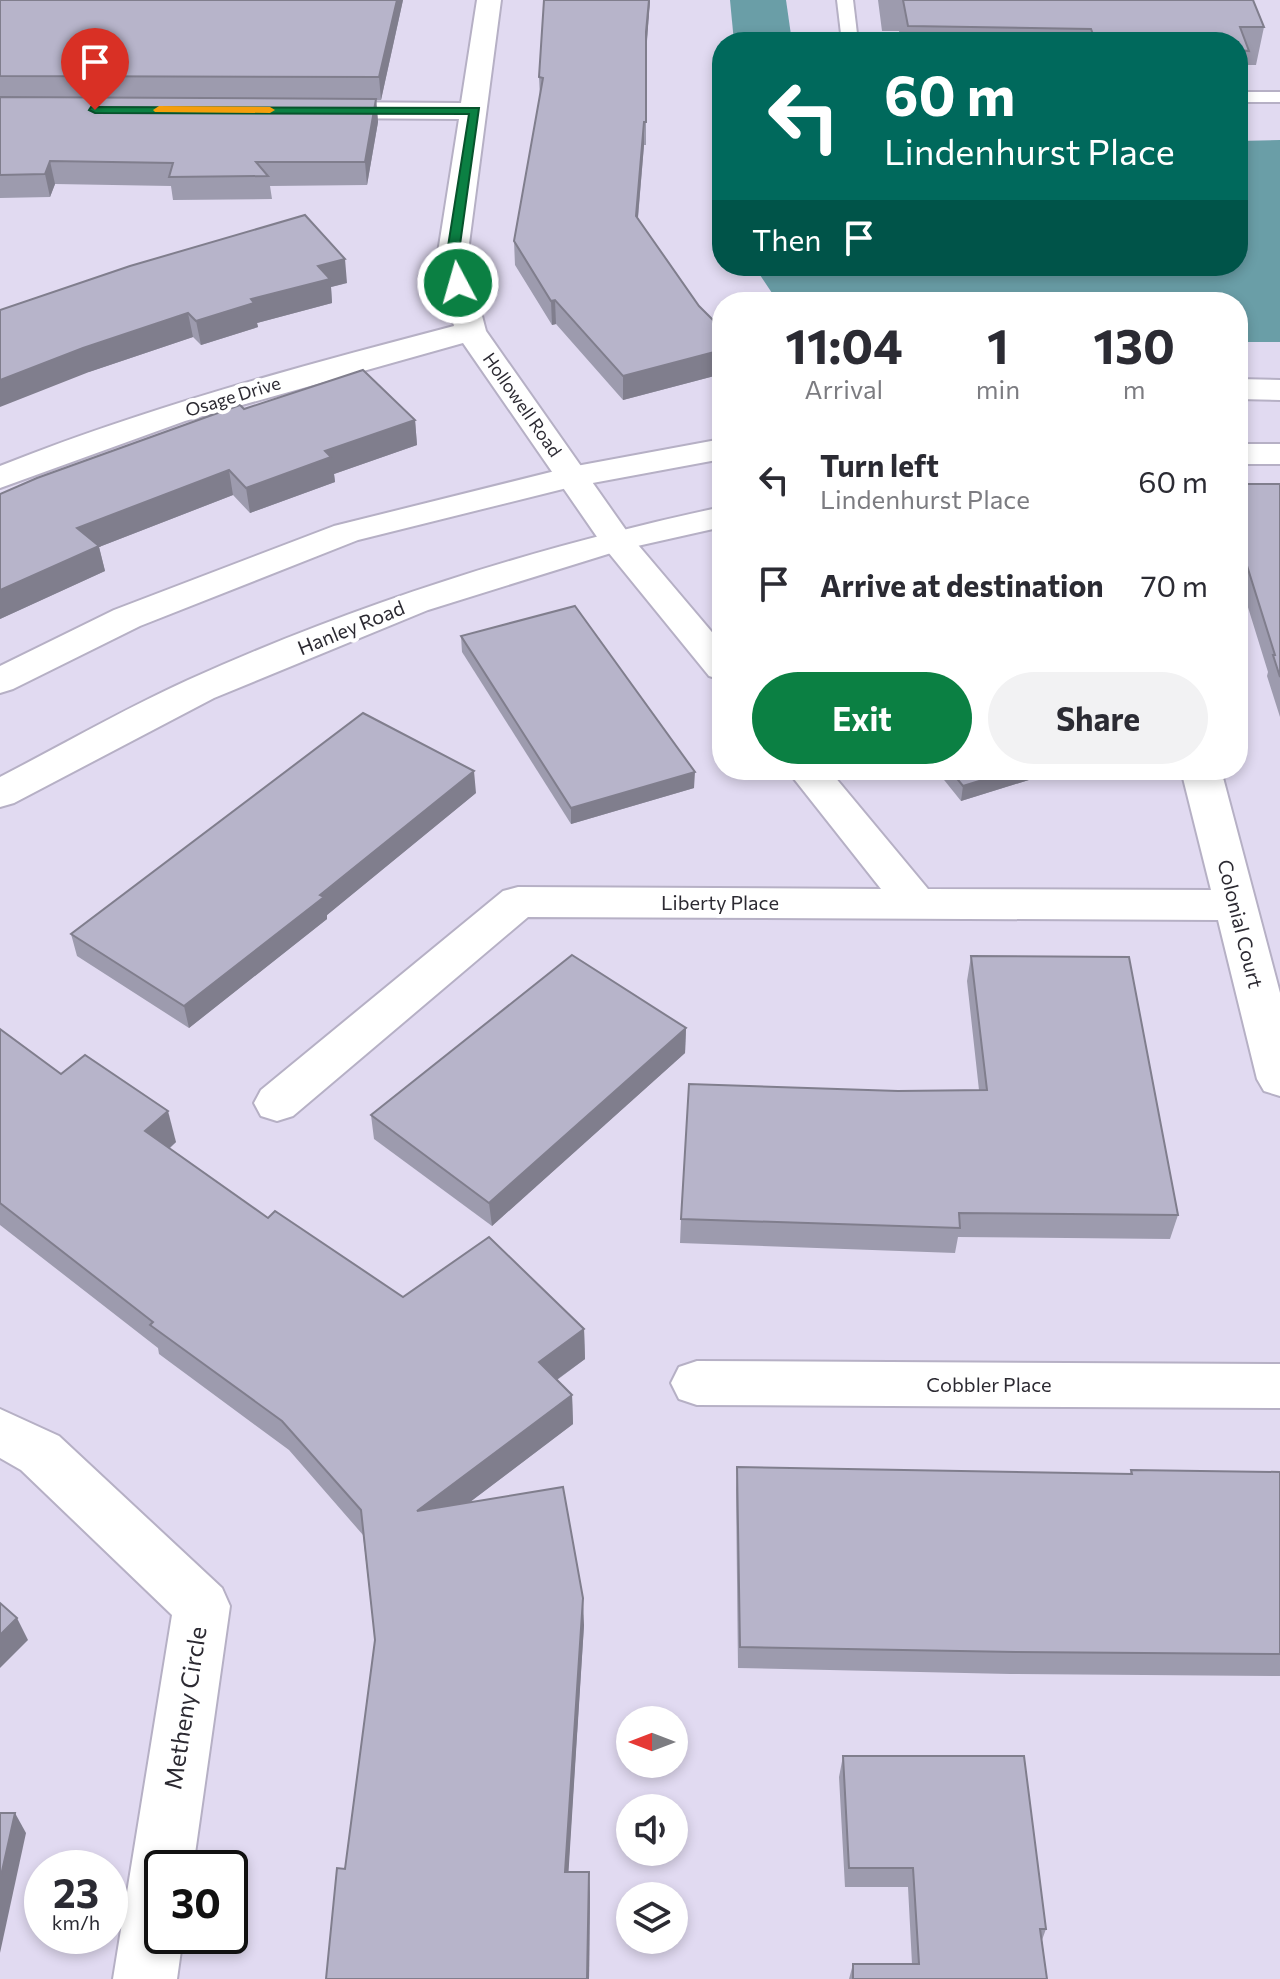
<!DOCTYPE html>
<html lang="en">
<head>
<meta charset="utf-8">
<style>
  :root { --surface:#fff; --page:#f2f2f3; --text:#2b2b33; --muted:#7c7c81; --accent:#0b8043 }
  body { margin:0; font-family:Commissioner,sans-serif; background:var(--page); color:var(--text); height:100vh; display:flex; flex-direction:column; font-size:30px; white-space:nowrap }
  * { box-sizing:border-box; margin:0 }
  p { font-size:26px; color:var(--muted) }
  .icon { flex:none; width:44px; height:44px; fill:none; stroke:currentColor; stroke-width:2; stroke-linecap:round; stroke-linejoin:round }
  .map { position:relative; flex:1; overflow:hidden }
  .sheet { position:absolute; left:712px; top:292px; width:536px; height:488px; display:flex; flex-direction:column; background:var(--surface); border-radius:32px; box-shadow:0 4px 12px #0003 }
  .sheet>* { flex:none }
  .banner { position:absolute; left:712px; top:32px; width:536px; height:244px; border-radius:32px; box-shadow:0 4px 12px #0003; background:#00695c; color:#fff; overflow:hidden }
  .needle { width:52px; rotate:270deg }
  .controls { position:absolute; left:616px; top:1706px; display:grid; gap:16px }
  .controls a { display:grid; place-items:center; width:72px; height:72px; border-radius:50%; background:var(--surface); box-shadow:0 4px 12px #0003; font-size:40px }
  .speed { position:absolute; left:24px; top:1850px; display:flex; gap:16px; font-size:40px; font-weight:700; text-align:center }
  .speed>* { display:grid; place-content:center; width:104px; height:104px; border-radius:50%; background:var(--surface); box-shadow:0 4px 12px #0003; line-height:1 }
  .speed small { font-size:20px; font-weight:400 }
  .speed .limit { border:4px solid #111; border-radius:12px; background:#fff; color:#111 }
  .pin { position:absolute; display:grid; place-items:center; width:68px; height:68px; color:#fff; margin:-82px -34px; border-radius:50% 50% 50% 0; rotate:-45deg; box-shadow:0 0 8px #0007 }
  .pin .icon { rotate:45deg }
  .me { position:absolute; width:88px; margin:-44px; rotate:354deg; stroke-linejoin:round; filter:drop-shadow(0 0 6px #0008) }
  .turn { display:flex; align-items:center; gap:28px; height:168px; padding:0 40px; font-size:36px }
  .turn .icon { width:104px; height:104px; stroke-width:2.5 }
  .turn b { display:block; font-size:56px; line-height:68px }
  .then { display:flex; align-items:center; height:76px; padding:0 40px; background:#0003; gap:16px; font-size:30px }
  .eta { display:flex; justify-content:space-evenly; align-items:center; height:136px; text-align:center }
  .eta b { font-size:48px; font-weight:700; line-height:56px }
  .button { display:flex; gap:16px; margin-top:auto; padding:16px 40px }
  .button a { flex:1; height:92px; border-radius:48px; background:var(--accent); color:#fff; font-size:32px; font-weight:700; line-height:92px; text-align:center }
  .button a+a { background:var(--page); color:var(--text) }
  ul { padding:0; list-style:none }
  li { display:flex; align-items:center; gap:24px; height:104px; padding:0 40px }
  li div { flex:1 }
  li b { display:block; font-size:30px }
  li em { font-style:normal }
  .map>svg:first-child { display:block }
  .water { fill:#6a9ea7 }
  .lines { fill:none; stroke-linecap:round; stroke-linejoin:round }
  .service-casing { stroke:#b6b0c5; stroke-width:4 }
  .minor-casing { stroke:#b6b0c5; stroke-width:4 }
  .secondary-casing { stroke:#b6b0c5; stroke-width:4 }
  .service { fill:#fff; fill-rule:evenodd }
  .minor { fill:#fff; fill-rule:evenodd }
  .secondary { fill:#fff; fill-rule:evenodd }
  .wall { fill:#9d9bae }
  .shaded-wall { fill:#807e8d }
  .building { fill:#b7b4ca; stroke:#807e8d; stroke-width:2 }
  .route { fill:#0b8043; stroke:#07532c; stroke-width:2 }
  .slow { fill:#f59e0b }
  .labels { text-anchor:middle; stroke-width:8; stroke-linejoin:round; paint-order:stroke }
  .far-street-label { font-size:18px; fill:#2c2a32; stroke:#fff }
  .street-label { font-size:20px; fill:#2c2a32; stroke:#fff }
  .near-street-label { font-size:24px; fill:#2c2a32; stroke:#fff }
</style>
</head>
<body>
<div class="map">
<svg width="1280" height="1979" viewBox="0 0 1280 1979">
  <rect width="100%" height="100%" fill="#e1daf1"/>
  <g class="water">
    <polygon points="730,0 786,0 792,42 734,42"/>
    <polygon points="1280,140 1280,342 1238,342 1238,302 778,302 754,266 1238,266 1238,141"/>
  </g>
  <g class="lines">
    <defs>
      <g id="service">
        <polygon points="837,0 853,0 858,42 842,42"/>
        <rect x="1238" y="92" width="42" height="10"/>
      </g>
      <g id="minor">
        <path d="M477,0H501L467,259L486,331L628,533L722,644V680L709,676L604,547L463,343L185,421L0,488V466C148,407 301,366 454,326L437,259L459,119L318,118L309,116L305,110L309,104L318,102L461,103Z"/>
        <polygon points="787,770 829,770 928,889 1211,890 1181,770 1221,770 1280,993 1280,1096 1264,1091 1257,1079 1218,920 528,917 293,1116 277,1121 261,1116 254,1103 261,1090 503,891 518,887 881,889"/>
        <polygon points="697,1361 1280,1364 1280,1408 697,1405 679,1399 671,1383 679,1367"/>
        <polygon points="0,1409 59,1436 222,1588 230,1606 193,1868 162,1868 162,1936 183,1936 177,1979 113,1979 172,1615 21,1470 0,1458"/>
      </g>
      <g id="secondary">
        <polygon points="1238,379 1280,380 1280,400 1238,399"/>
        <polygon points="722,439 722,459 571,487 358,540 140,626 13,689 0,693 0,666 114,610 334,526 571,467"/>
        <rect x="1238" y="444" width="42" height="20"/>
        <path d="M722,507V527L624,549L428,610L214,698L14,803L0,807V777C62,745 124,709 188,680C359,603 539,546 722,507Z"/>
      </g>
    </defs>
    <use href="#service" class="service-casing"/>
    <use href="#minor" class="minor-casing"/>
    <use href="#secondary" class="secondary-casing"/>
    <use href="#service" class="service"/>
    <use href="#minor" class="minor"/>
    <use href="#secondary" class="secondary"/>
  </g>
  <g class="wall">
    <polygon points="0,0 403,0 381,100 376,100 378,122 367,185 270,186 272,199 173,200 171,186 55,184 50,197 0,198"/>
    <polygon points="544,0 650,0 646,52 646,145 644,145 638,218 722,350 722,374 623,400 556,324 552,325 515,265 514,241 540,97 539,77"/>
    <polygon points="878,0 1253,0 1264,27 1256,65 1246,65 1241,89 1238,89 1238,42 901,42 899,31 882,31"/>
    <polygon points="347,283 331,287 332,303 257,323 258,327 201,345 193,337 89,372 0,310"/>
    <polygon points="244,409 415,420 417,445 334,474 335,482 250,513 233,495 99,547 105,571 0,619 0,494"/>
    <polygon points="1238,484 1280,484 1280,717 1267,676 1268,672 1238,575"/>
    <polygon points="461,636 694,788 571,824 462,652"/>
    <polygon points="936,770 1061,770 961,801"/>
    <polygon points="476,793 327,915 327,919 189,1028 77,956 71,934"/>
    <polygon points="971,956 1178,1215 1170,1239 958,1237 955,1253 680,1243 681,1219 898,1091 979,1090 967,981"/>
    <polygon points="686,1028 685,1053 492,1226 374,1139 371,1115"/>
    <polygon points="0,1029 61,1074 176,1142 169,1149 268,1218 403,1297 584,1329 585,1359 557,1380 572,1395 573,1424 470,1502 584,1625 568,1872 589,1872 590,1896 589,1979 326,1979 345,1869 375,1640 363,1535 289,1450 159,1354 158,1348 0,1225"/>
    <polygon points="737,1467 1130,1474 1131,1470 1280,1472 1280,1676 1010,1674 738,1668 736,1490"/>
    <polygon points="843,1756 1046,1929 1042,1940 1047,1979 849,1979 853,1964 912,1964 908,1887 845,1887 839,1777"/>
  </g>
  <g class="shaded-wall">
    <polygon points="397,0 403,0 381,100 379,77"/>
    <polygon points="649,0 650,0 646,54 646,32"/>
    <polygon points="376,99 378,122 367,185 365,162"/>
    <polygon points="644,122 644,145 636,239 636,216"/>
    <polygon points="50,161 55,184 50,197 45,174"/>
    <polygon points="345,259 347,283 331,287 332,303 257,323 258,327 201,345 196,321 251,299 318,266"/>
    <polygon points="555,300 556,324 552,325 551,301"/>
    <polygon points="188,313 193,337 89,372 0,407 0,380 83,348"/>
    <polygon points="722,350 722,374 623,400 623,376"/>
    <polygon points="415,420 417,445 334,474 335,482 250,513 246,488 325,451"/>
    <polygon points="229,470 233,495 99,547 105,571 0,619 0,590 77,528"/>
    <polygon points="1015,770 1061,770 961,801 963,786"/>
    <polygon points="474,771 476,793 327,915 327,919 189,1028 184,1006"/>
    <polygon points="695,772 694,788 571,824 571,808"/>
    <polygon points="686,1028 685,1053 492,1226 489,1203"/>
    <polygon points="168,1111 176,1142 153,1162 145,1131"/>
    <polygon points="584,1329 585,1359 541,1391 539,1362"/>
    <polygon points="572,1395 573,1424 421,1539 417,1511"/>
    <polygon points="583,1598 584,1625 567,1896 565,1872"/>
    <polygon points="17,1618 28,1640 0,1668 0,1635"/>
    <polygon points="15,1813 26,1833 0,1953 0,1880"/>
    <polygon points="589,1872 590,1896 589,1979 587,1979"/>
  </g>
  <g class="building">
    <polygon points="0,0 397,0 379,77 0,76"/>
    <polygon points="544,0 649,0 646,32 646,122 644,122 636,216 699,306 722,329 722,350 623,376 555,300 551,301 514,241 543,78 539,77"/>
    <polygon points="903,0 1253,0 1264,27 1240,27 1249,51 1238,50 1238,42 1096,42 1091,29 908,26"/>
    <polygon points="0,97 376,99 365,162 256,162 268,176 169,177 173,163 50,161 45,174 0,175"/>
    <polygon points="305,215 345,259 318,266 330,279 251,299 254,303 196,321 188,313 83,348 0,380 0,310 130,266"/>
    <polygon points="363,370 415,420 325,451 331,457 246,488 229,470 77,528 99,546 0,590 0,494 37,478 240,405 244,409"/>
    <polygon points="1238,484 1280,484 1280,677 1273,655 1275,655 1238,537"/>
    <polygon points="575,606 695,772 571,808 461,636"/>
    <polygon points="363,713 474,771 320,895 324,897 184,1006 71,934"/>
    <polygon points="950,770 1015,770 963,786"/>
    <polygon points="572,955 686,1028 489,1203 371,1115"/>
    <polygon points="971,956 1129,957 1178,1215 959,1213 960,1228 681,1219 689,1084 898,1091 987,1090"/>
    <polygon points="0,1029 61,1074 85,1055 168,1111 145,1131 268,1218 275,1211 403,1297 489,1237 584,1329 539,1362 572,1395 417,1511 563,1487 583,1598 565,1872 589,1872 587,1979 326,1979 337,1868 345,1869 375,1640 361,1510 282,1421 150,1325 153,1322 0,1203"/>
    <polygon points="737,1467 1132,1474 1131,1470 1280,1472 1280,1654 1016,1652 740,1647"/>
    <polygon points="0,1603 17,1618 0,1635"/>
    <polygon points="843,1756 1024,1756 1046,1929 1040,1929 1047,1979 853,1979 853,1964 919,1964 913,1868 849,1868"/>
    <polygon points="0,1813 15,1813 0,1880"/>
  </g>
  <polygon class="route" points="91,107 479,108 458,259 464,283 454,285 446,259 469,114 95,113 89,110"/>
  <polygon class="slow" points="159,106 270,107 275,110 270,113 155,112 153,110"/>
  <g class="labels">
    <g class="far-street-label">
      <text transform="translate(233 397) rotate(-17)" y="6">Osage Drive</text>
      <text transform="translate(522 405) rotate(55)" y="6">Hollowell Road</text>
    </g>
    <g class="street-label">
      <text transform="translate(351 628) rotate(-22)" y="7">Hanley Road</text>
      <text x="720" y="910">Liberty Place</text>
      <text transform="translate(1240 924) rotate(76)" y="7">Colonial Court</text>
      <text x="989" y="1392">Cobbler Place</text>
    </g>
    <g class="near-street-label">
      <text transform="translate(186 1708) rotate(-81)" y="8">Metheny Circle</text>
    </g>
  </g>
</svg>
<div class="controls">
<a><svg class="needle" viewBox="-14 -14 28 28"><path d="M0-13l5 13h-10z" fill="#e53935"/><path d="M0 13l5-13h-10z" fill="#7c7c81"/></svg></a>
<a><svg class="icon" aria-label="sound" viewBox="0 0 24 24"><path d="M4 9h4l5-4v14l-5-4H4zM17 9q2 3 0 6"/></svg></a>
<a><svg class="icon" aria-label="layers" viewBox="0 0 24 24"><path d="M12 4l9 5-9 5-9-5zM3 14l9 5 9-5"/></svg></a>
</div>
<div class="speed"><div>23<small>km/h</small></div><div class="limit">30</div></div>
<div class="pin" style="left:95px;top:110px;background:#d93025"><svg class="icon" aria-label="arrive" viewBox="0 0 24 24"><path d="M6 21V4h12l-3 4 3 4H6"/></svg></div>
<svg class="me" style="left:458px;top:283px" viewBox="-20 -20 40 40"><circle r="17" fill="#0b8043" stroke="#fff" stroke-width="3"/><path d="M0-11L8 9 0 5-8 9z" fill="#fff"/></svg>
<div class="banner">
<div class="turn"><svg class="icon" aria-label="left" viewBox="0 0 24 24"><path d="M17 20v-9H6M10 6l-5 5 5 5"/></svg><div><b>60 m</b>Lindenhurst Place</div></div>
<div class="then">Then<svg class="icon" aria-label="arrive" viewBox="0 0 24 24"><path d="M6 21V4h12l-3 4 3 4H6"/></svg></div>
</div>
<section class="sheet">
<div class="eta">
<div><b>11:04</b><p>Arrival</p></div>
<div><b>1</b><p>min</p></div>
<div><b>130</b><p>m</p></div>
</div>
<ul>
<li><svg class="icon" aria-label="left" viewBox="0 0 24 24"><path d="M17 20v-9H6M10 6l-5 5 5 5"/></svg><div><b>Turn left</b><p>Lindenhurst Place</p></div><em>60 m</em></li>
<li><svg class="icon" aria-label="arrive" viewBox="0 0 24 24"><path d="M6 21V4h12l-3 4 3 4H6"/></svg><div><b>Arrive at destination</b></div><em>70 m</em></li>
</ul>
<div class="button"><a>Exit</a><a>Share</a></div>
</section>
</div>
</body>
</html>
